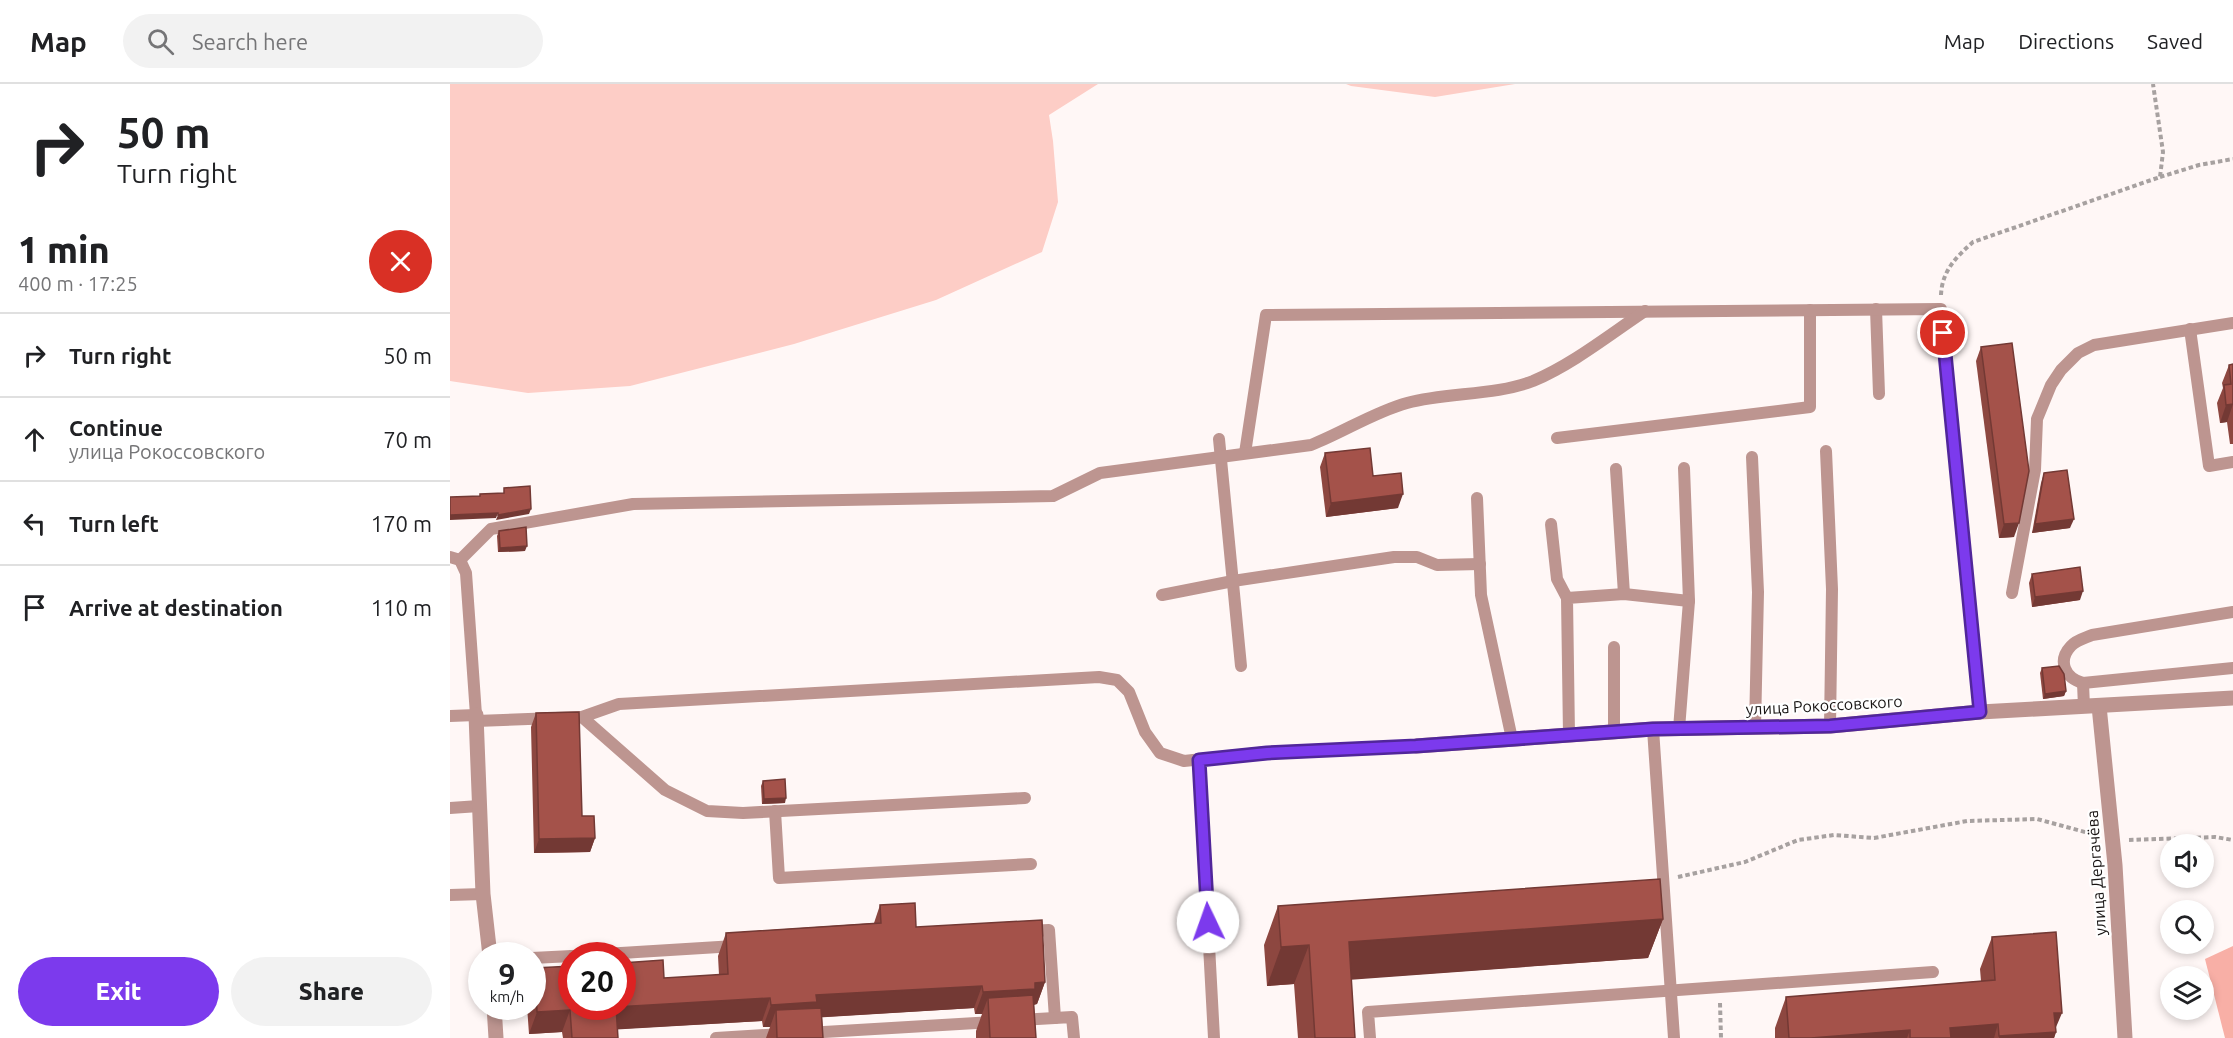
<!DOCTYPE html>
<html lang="en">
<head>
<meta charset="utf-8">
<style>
  :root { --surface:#fff; --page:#f2f2f2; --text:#202124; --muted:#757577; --line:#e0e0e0; --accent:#7c3aed }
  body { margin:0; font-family:Ubuntu,sans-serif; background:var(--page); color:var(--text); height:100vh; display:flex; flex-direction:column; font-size:22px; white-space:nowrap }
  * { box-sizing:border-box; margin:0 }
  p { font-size:20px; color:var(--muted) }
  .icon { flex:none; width:33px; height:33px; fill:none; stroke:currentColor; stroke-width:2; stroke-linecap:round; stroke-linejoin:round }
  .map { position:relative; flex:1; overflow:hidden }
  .drawer { display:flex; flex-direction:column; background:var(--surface); width:450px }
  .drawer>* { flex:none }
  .hud { background:#fff; color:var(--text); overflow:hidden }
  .controls { position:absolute; left:1710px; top:750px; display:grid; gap:12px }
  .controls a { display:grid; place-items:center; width:54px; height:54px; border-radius:50%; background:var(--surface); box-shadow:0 3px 9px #0003; font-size:30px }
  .speed { position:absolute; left:18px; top:858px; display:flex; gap:12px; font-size:30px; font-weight:700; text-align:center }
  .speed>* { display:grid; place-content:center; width:78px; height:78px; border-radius:50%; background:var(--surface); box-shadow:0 3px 9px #0003; line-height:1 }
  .speed small { font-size:15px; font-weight:400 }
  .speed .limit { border:9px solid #d22; background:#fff; color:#111 }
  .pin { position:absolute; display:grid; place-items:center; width:51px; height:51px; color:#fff; margin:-26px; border:3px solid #fff; border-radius:50%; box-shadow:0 2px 6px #0007 }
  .me { position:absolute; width:66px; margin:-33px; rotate:357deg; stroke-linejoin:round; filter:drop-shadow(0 0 4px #0008) }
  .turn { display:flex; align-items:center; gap:21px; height:126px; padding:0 18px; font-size:27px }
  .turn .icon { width:78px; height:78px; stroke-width:2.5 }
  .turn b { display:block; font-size:42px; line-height:51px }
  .round { display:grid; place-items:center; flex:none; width:63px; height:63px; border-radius:32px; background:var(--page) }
  .headline { display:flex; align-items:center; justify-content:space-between; height:102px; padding:0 18px }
  h1 { font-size:36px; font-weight:800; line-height:45px }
  .cta { display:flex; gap:12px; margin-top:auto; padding:12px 18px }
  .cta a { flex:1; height:69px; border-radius:36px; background:var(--accent); color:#fff; font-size:24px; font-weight:800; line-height:69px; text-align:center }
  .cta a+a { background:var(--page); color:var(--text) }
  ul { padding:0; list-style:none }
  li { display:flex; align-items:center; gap:18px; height:84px; padding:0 18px; border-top:2px solid var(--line) }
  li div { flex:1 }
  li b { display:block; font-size:22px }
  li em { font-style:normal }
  header { display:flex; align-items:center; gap:36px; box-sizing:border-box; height:84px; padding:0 30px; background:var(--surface); border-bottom:2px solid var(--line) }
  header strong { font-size:28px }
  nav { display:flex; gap:33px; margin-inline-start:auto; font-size:21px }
  .search { width:420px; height:54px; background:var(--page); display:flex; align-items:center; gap:15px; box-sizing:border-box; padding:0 21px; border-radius:33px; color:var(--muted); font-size:22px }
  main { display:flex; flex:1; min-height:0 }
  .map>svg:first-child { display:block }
  .green { fill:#fdcdc6 }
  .forest { fill:#f8afa6 }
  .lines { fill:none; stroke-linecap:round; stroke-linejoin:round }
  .path { stroke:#a7a1a0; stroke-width:4; stroke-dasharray:4.5 3; stroke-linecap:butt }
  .service { stroke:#bd9590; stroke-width:12 }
  .minor { stroke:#bd9590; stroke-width:15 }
  .wall { fill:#8d4740 }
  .shaded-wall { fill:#733934 }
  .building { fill:#a4524a; stroke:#733934; stroke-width:1.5 }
  .route-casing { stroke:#51269a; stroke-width:15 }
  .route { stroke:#7c3aed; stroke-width:10 }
  .labels { text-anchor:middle; stroke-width:4.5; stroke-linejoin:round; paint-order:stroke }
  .street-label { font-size:16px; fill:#181413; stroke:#fff }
</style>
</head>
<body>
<header>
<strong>Map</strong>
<div class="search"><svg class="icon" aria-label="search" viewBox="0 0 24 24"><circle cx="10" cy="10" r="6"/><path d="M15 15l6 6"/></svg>Search here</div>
<nav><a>Map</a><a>Directions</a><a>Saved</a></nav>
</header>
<main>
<section class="drawer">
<div class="hud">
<div class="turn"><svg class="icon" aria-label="right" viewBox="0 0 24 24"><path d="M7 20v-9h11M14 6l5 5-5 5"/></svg><div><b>50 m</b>Turn right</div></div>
</div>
<div class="headline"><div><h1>1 min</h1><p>400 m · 17:25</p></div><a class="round" style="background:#d93025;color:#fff"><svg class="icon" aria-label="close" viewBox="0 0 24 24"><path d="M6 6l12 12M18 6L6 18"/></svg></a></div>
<ul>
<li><svg class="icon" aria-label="right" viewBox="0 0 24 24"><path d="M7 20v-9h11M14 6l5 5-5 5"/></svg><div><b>Turn right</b></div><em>50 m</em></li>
<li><svg class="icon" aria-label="ahead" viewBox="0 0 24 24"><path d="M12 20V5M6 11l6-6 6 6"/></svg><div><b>Continue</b><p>улица Рокоссовского</p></div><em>70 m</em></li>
<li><svg class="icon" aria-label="left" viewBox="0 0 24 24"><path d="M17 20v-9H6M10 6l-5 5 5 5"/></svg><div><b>Turn left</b></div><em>170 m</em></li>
<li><svg class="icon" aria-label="arrive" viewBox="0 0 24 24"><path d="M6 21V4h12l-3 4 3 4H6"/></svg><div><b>Arrive at destination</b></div><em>110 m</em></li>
</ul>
<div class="cta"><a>Exit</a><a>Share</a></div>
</section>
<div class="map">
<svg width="1783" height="954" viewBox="0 0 1783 954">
  <rect width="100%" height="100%" fill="#fff7f6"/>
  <g class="green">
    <polygon points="0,0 648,0 599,31 603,57 608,118 592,168 486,216 344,260 180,302 78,309 0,297"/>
    <polygon points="896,0 1065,0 985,13 901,2"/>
  </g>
  <polygon class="forest" points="1783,862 1783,954 1775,954 1755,875"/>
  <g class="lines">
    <g class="path">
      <polyline points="1710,93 1749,81 1783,75"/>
      <path d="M1491,211C1492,187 1506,173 1523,158L1710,93L1713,68L1703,0"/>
      <polyline points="1679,756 1765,753 1783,756"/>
      <polyline points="1228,793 1295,778 1348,756 1384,751 1424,754 1517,737 1587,735 1646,751"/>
      <polyline points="1270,919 1271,954"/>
    </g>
    <g class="service">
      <polyline points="1426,225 1429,310"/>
      <polyline points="1740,245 1759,382 1783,378"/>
      <polyline points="1107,354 1360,323 1360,226"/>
      <polyline points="769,355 791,582"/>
      <polyline points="1376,367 1382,505 1380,642"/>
      <polyline points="795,369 816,231 1491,225 1530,628"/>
      <polyline points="1302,373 1308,508 1305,644"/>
      <polyline points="1166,385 1174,510"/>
      <polyline points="1027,414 1031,511 1062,655"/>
      <polyline points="1101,440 1107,495 1117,514"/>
      <polyline points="0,473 10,476 16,489 26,631 0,632"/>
      <path d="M10,476L41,445L183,420L603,412L650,389L861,361C894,348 924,328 957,319C998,308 1044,312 1083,297C1123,280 1159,251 1195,227"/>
      <polyline points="1562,509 1585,386 1587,335 1601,301 1611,286 1628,269 1644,261 1783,239"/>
      <polyline points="712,511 783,497 944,473 967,473 987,481 1030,480"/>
      <path d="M1783,528L1642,551C1635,554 1626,556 1621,562C1607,577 1615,594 1633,599L1783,584"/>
      <polyline points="1164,563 1164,648"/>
      <polyline points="1633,599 1634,623"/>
      <polyline points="132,633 215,706 257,727 293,729 575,714"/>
      <polyline points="26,637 132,633 169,620 649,593 667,596 679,608 695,648 710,669 734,677 817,668 966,662"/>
      <polyline points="1203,645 1224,954"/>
      <polyline points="1229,645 1239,517 1234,384"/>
      <polyline points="1119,651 1117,514 1174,510 1239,517"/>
      <polyline points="749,676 764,954"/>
      <polyline points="0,724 29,722"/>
      <polyline points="325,727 329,794 581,780"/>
      <polyline points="0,811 33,810"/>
      <polyline points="578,847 599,846 605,934"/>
      <polyline points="122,872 285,862"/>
      <polyline points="82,874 122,872"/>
      <polyline points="570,936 622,933 624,954"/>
      <polyline points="357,949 543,938"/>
      <polyline points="266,954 331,950"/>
      <polyline points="920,954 918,928 1483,888"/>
    </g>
    <g class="minor">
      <polyline points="1649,622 1665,781 1675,954"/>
      <polyline points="26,631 33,810 40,872"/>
      <polyline points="966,662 1203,645 1380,642 1530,628 1783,614"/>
      <polyline points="44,922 46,954"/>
    </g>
  </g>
  <g class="wall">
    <polygon points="1531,263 1564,453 1549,454 1526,277"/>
    <polygon points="1783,280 1783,360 1780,360 1777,338 1770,339 1767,319 1773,304 1772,299 1779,281"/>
    <polygon points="875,369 923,392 948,424 876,433 870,383"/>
    <polygon points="1594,389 1620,444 1582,449 1591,399"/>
    <polygon points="49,447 75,467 48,468 47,452"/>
    <polygon points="1582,490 1630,516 1582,523 1579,499"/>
    <polygon points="1592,584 1616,607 1614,612 1593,615 1590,589"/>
    <polygon points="86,629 132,732 145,754 140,768 84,769 81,643"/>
    <polygon points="313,697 335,719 312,720 311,702"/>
    <polygon points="430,821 466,843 595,898 587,920 584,921 586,954 526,954 526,947 532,930 525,930 524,924 372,933 373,954 316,954 320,943 313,943 312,937 167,945 168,954 113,954 112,948 79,950 77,922 82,922 82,890 85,884 214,894 269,891 268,872 276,849 424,839"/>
    <polygon points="828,822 1213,835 1198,874 901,895 905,954 848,954 844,900 817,902 814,861"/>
    <polygon points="1542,853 1605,946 1606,948 1604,954 1325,954 1325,944 1336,913 1531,897 1530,885"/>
  </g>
  <g class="shaded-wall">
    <polygon points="1783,320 1777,338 1770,339 1776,321"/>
    <polygon points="953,410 948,424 876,433 881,419"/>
    <polygon points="81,425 79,430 46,436 48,431"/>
    <polygon points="48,429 46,434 0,436 0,431"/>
    <polygon points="1624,435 1620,444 1582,449 1585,440"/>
    <polygon points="1569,439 1564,453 1549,454 1554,440"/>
    <polygon points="77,462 75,467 48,468 50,464"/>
    <polygon points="1633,507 1630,516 1582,523 1585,513"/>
    <polygon points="1616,607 1614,612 1593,615 1595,610"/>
    <polygon points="336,714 335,719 312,720 314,715"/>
    <polygon points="145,754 140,768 84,769 89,755"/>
    <polygon points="1213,835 1198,874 884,897 899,858"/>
    <polygon points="859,861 844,900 817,902 831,863"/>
    <polygon points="595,898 587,920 579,921 538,914 532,930 525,930 533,908 585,899"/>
    <polygon points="532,902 524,924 361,934 326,926 320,943 313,943 321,921 366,911"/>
    <polygon points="320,914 312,937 158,946 166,923"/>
    <polygon points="120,926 112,948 79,950 87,928"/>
    <polygon points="1604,929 1612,929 1604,948 1606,948 1604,954 1549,954 1549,952"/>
    <polygon points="1548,940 1544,954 1497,954 1500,944"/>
    <polygon points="1460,946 1457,954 1361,954"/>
  </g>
  <g class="building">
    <polygon points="1562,259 1579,387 1569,439 1554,440 1531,263"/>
    <polygon points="1783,280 1783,320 1776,321 1774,301 1781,300 1779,281"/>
    <polygon points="920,364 923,392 951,389 953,410 881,419 875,369"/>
    <polygon points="1617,386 1624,435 1585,440 1594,389"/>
    <polygon points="80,402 81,425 48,431 48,429 0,431 0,435 0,413 30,412 30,410 54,409 54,404"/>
    <polygon points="76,443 77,462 50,464 49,447"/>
    <polygon points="1630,483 1633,507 1585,513 1582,490"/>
    <polygon points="1609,582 1614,590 1616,607 1595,610 1592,584"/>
    <polygon points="129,628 132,732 144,732 145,754 89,755 86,629"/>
    <polygon points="335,695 336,714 314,715 313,697"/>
    <polygon points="1210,795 1213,835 899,858 905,954 865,954 859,861 831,863 828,822"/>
    <polygon points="465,819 466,843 592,836 595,898 585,899 585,905 533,908 532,902 366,911 367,918 321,921 320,914 166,923 168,954 122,954 120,926 87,928 85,884 122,882 122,922 172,922 172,879 213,876 214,894 278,890 276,849 431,839 430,821"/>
    <polygon points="1606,848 1612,929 1604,929 1606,948 1549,952 1548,940 1500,944 1501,954 1460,954 1460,946 1361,954 1339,954 1336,913 1545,896 1542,853"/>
    <polygon points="583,911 586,954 540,954 538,914"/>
    <polygon points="371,924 373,954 327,954 326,926"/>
  </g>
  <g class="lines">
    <defs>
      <polyline id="route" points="758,838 749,676 817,669 966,662 1203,645 1380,642 1530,628 1493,249"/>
    </defs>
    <use href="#route" class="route-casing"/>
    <use href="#route" class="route"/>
  </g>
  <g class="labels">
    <g class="street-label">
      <text transform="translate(1374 621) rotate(-3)" y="6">улица Рокоссовского</text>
      <text transform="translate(1646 789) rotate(-94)" y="6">улица Дергачёва</text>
    </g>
  </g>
</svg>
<div class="controls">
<a><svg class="icon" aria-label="sound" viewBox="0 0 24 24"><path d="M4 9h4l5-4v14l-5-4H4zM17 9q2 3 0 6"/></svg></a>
<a><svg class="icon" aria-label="search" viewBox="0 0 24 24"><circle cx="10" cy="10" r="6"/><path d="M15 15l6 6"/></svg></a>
<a><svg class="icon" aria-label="layers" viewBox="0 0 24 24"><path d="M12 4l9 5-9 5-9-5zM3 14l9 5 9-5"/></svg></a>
</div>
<div class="speed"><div>9<small>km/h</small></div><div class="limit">20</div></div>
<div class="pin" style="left:1493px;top:249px;background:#d93025"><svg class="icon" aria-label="arrive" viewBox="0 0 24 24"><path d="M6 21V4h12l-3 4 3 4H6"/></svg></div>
<svg class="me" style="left:758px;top:838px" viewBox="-20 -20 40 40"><circle r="19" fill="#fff"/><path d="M0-13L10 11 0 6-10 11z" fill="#7c3aed"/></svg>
</div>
</main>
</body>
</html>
